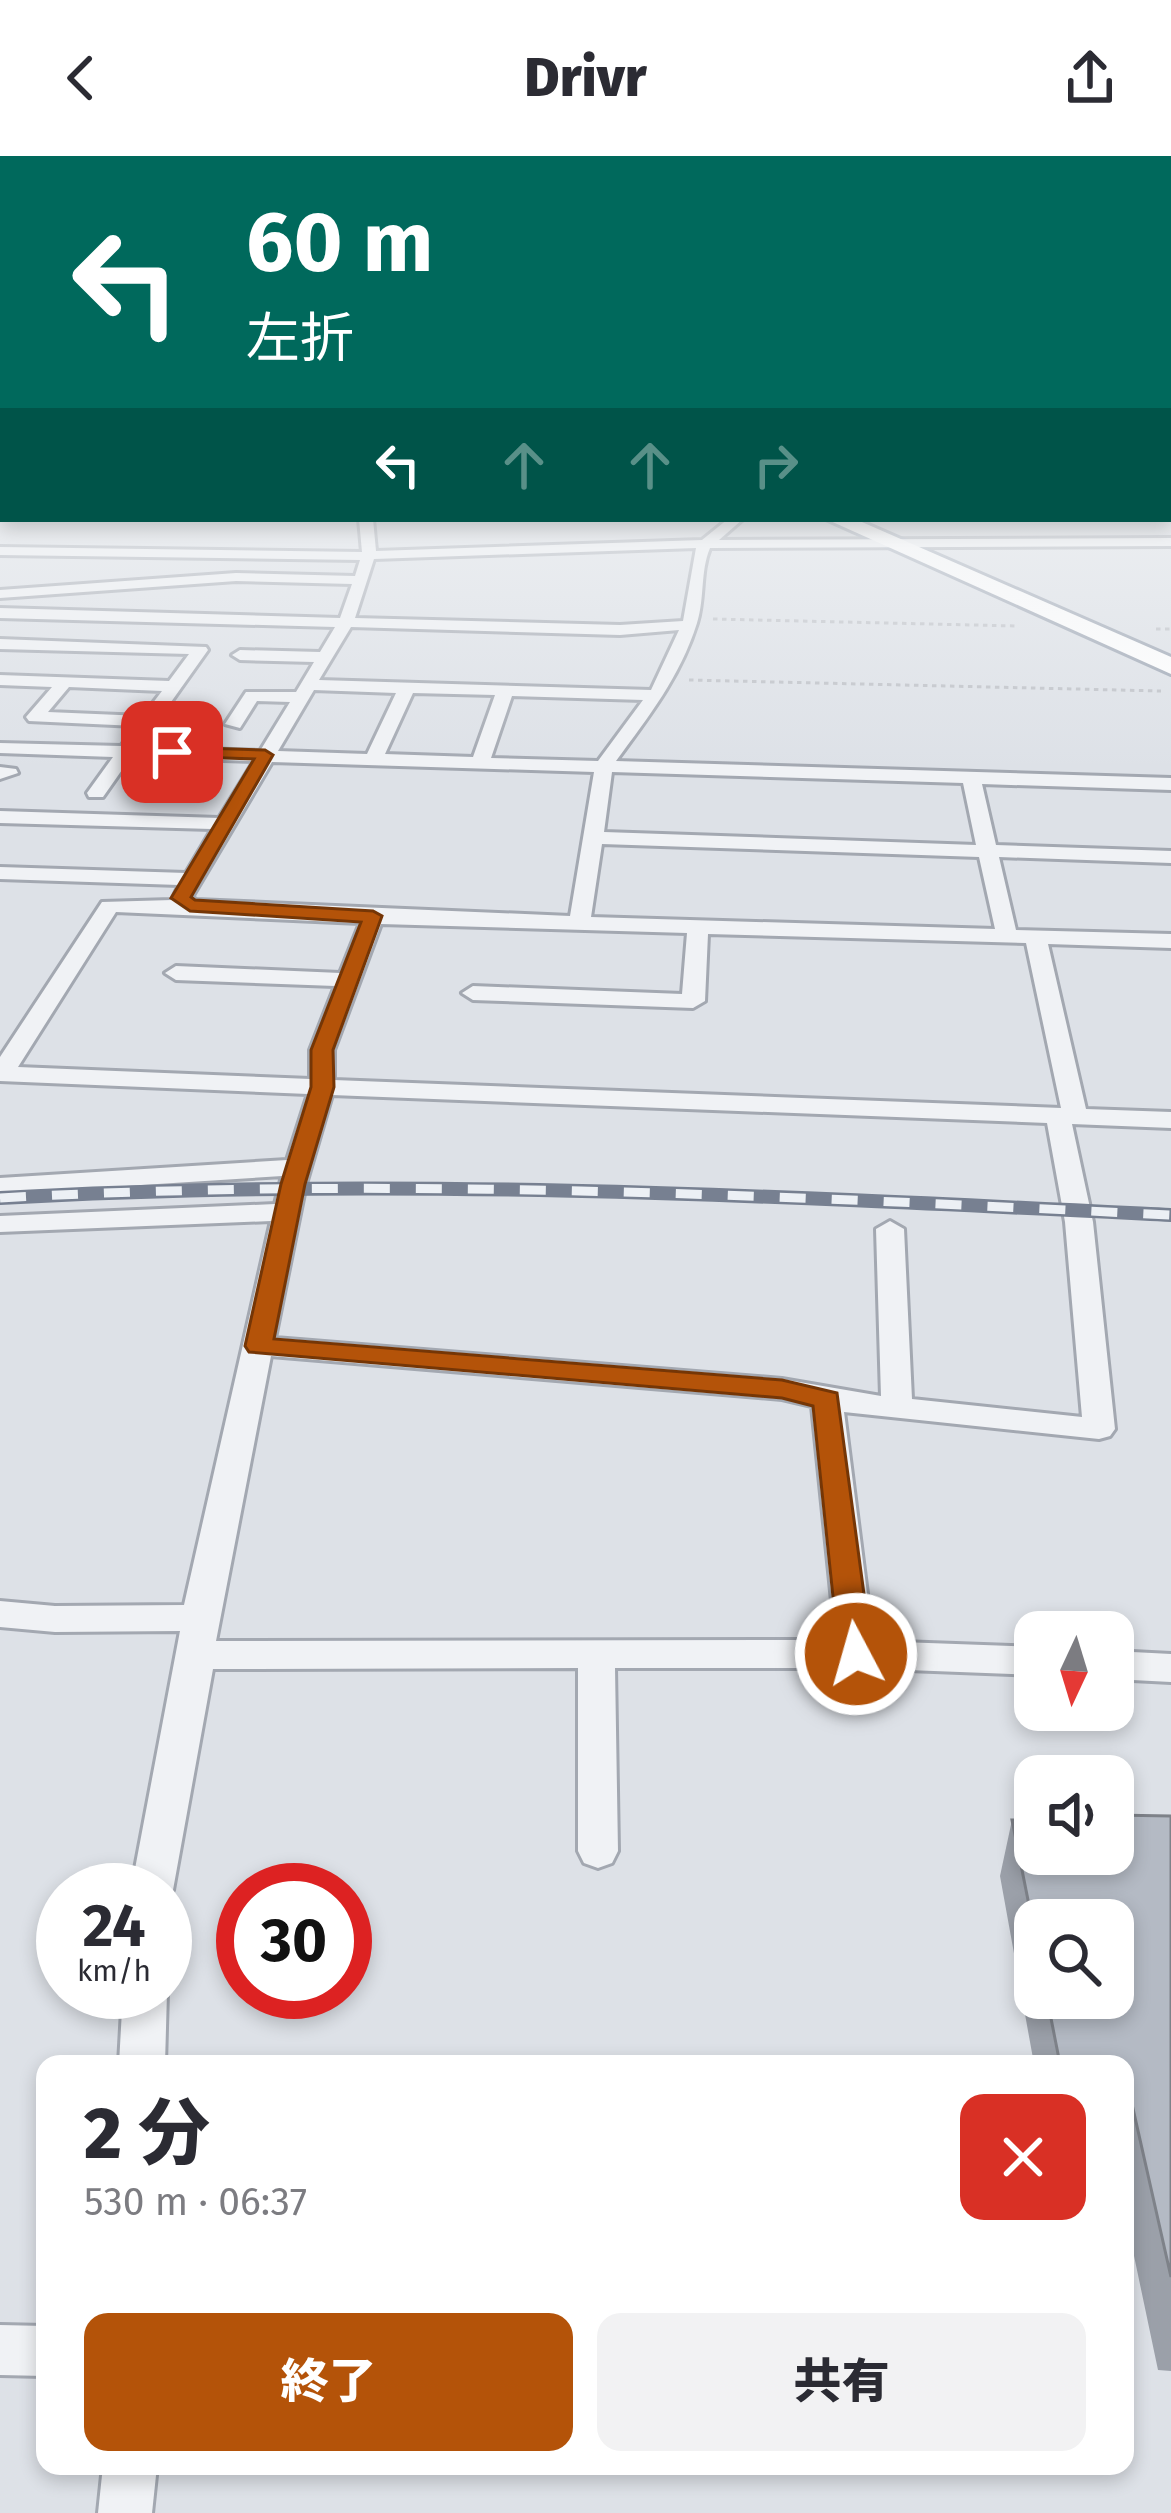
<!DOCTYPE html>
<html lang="ja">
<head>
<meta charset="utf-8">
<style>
  :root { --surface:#fff; --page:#f2f2f3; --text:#2b2b33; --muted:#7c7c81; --accent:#b45309 }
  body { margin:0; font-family:"Fira Sans","Noto Sans JP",sans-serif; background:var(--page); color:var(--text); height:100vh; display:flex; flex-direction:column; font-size:45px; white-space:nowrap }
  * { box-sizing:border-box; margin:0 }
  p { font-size:39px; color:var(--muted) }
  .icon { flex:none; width:66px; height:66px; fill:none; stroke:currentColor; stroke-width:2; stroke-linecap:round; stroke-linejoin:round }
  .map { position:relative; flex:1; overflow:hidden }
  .sheet { position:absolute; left:36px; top:1899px; width:1098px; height:420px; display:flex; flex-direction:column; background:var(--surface); border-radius:24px; box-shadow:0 6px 18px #0003 }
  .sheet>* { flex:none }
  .guide { position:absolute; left:0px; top:0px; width:1173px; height:366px; box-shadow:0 6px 18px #0003; background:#00695c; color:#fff; overflow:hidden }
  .needle { width:78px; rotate:184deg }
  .tools { position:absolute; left:1014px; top:1455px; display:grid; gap:24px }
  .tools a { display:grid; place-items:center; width:120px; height:120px; border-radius:24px; background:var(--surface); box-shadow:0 6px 18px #0003; font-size:60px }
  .speed { position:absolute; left:36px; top:1707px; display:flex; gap:24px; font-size:60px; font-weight:700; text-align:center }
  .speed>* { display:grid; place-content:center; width:156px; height:156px; border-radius:50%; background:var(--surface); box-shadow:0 6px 18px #0003; line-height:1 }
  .speed small { font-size:30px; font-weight:400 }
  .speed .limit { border:18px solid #d22; background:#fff; color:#111 }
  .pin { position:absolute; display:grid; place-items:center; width:102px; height:102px; color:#fff; margin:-51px; border-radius:24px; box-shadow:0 6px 18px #0006 }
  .me { position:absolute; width:132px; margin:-66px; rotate:354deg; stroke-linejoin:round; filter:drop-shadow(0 0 9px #0008) }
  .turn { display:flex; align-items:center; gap:42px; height:252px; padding:0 48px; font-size:54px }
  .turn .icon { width:156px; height:156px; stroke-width:2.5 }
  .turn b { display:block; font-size:84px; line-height:102px }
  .lanes { display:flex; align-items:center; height:114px; padding:0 48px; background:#0003; justify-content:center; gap:60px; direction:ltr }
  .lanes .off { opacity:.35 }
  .round { display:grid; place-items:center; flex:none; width:126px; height:126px; border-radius:24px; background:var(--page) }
  .overview { display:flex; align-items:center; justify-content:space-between; height:204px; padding:0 48px }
  h1 { font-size:72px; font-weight:800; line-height:90px }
  .primary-button { display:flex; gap:24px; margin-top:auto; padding:24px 48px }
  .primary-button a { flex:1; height:138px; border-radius:24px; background:var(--accent); color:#fff; font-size:48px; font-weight:800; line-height:138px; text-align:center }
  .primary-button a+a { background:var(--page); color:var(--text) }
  header { display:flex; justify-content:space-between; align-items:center; height:156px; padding:0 48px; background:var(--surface); font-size:54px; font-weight:800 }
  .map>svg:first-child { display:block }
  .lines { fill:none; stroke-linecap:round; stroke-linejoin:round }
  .service-casing { stroke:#a3a8b1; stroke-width:6 }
  .minor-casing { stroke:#a3a8b1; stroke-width:6 }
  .primary-casing { stroke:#9ca5b3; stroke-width:6 }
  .path { stroke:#bcbfc5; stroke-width:3; stroke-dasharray:4.5 4.5; stroke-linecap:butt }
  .service { fill:#f0f2f5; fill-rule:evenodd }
  .minor { fill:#f0f2f5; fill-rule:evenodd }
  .primary { fill:#fff; fill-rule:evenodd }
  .rail-casing { stroke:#778091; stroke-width:14 }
  .rail { stroke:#ecf0f5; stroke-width:9; stroke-dasharray:26; stroke-linecap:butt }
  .wall { fill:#9ba0a9; fill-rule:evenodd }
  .building { fill:#b4bac4; stroke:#7e8289; stroke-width:3 }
  .route { fill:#b45309; stroke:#753606; stroke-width:3 }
</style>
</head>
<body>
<header><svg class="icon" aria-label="back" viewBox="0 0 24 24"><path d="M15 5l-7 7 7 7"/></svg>Drivr<svg class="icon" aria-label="share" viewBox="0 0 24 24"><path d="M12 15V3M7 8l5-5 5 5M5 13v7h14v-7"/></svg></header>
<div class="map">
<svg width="1171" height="2357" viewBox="0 0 1171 2357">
  <rect width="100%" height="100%" fill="#dde1e7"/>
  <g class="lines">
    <defs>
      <rect id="service" x="1170" y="309" width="1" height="4"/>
      <g id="minor">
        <polygon points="3,301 3,310 0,311 0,302"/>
        <path d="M359,363H373L376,395L702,384L728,363H743L719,384L1171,382V390L710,392C700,416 705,442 697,467C680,521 649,560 616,605L1171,622V634L982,628L996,689L1171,695V707L999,701L1016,774L1171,778V792L1048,788L1086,953L1171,956V972L1072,968L1093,1066L1115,1273L1110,1280L1099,1283L844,1256L873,1485L1035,1491V1519L856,1512H615L618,1695L612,1707L598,1712L584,1707L578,1695V1512L213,1513L173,1734L165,1747V1734H131L180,1475L55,1476L0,1471V1445L55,1450L184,1449L271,1065L0,1076V1060L275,1048L282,1020L0,1038V1022L287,1004L308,938L0,925V901L102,746L172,744L179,729L0,723V711L186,717L212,673L0,667V655L219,662L254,605L131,601L103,641H89L87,637L113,601L0,597V587L121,590L136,570L29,565L26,561L52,531L0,529V519L169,525L189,498L0,493V483L206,491L208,494L139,591L260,595L290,546L257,545L240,572L225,568L246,536H296L314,506L240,504L232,499L240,494L320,496L335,471L0,462V452L340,462L352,428L236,425L0,442V434L236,417L355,420L360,404L0,399V391L362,396ZM696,392L683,465L620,469L355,462L374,403ZM351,471L620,479L679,474L651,534L319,524ZM69,531L162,535L143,560L48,556ZM314,534L396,537L367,598L278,595ZM413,537L495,539L473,601L385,598ZM512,540L643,544L598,605L491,602ZM272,606L594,616L570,760L196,744L192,741ZM612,616L963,627L976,689L604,676ZM602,688L979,701L995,773L591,761ZM116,756L360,767L340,817L176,810L165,817L176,824L335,830L310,894V923L18,911ZM381,768L687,777L682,838L473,830L462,837L473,844L693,852L705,845L708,778L1026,787L1061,952L334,924V894ZM332,939L1047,967L1065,1066L1082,1261L912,1243L904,1073L890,1065L876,1073L881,1240L782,1223L275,1182L306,1028ZM271,1200L782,1243L812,1250L836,1484L216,1485Z"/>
        <polygon points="0,611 16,613 18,617 0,623"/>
        <polygon points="1113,1495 1171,1498 1171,1526 1113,1523"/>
        <polygon points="165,1832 167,1836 165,1908 119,1908 123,1836 165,1836"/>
        <polygon points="0,2169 45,2170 45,2220 0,2219"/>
        <polygon points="103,2310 157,2310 152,2357 98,2357"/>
      </g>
      <polygon id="primary" points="826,363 855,363 1171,501 1171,518"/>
    </defs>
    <use href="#service" class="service-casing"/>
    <use href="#minor" class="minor-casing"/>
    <use href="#primary" class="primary-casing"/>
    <g class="path">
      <polyline points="713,463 1017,470"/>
      <polyline points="1156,473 1171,473"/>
      <polyline points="689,524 1161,535"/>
    </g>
    <use href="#service" class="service"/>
    <use href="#minor" class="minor"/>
    <use href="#primary" class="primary"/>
    <defs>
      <path id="rail" d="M0,1042C391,1020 780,1040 1171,1059"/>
    </defs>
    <use href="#rail" class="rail-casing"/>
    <use href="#rail" class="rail"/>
  </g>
  <path class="wall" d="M1171,1660V2215L1158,2214L1125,2057V1908H1034L1000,1720L1012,1664L1035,1698ZM1035,1764L1113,1842H1035Z"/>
  <polygon class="building" points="1113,1659 1171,1660 1171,2121 1125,1917 1125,1908 1060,1908 1047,1842 1113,1842 1113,1764 1035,1764 1035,1779 1012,1664 1035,1664 1035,1698 1113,1698"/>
  <linearGradient id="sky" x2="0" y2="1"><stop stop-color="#88b2db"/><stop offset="0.46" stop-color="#f0f2f4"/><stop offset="1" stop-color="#f0f2f4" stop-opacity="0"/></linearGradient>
  <rect width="1171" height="613" fill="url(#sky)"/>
  <polygon class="route" points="172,591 265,594 273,599 191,741 195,744 373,755 382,760 333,894 334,931 305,1028 274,1183 782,1224 837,1237 872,1498 867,1507 856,1510 844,1507 839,1498 813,1250 782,1242 249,1196 245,1190 281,1028 311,931 311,894 361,766 190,755 171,742 254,603 167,600 167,593"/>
</svg>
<div class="tools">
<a><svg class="needle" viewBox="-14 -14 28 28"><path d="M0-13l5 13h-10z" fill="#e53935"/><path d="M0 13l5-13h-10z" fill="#7c7c81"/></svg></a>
<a><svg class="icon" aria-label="sound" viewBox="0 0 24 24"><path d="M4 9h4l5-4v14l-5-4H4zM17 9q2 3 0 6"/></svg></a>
<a><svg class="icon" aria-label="search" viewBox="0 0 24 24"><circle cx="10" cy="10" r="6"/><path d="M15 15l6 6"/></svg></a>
</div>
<div class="speed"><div>24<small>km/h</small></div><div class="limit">30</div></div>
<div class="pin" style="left:172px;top:596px;background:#d93025"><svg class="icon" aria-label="arrive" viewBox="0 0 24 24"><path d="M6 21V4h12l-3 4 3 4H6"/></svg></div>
<svg class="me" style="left:856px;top:1498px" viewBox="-20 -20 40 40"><circle r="17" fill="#b45309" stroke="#fff" stroke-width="3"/><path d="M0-11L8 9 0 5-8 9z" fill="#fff"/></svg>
<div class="guide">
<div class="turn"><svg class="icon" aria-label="left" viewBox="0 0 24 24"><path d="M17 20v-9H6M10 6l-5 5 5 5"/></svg><div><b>60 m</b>左折</div></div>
<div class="lanes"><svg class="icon" aria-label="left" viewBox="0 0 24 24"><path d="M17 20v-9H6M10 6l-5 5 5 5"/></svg><svg class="icon off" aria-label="ahead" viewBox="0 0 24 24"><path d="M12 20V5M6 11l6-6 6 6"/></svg><svg class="icon off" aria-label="ahead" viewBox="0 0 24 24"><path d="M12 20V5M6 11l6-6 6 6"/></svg><svg class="icon off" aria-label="right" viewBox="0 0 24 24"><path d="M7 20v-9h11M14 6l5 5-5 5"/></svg></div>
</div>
<section class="sheet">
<div class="overview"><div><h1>2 分</h1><p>530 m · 06:37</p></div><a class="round" style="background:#d93025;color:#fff"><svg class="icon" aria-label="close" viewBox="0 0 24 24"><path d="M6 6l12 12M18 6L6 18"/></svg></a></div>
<div class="primary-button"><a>終了</a><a>共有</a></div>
</section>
</div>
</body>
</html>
